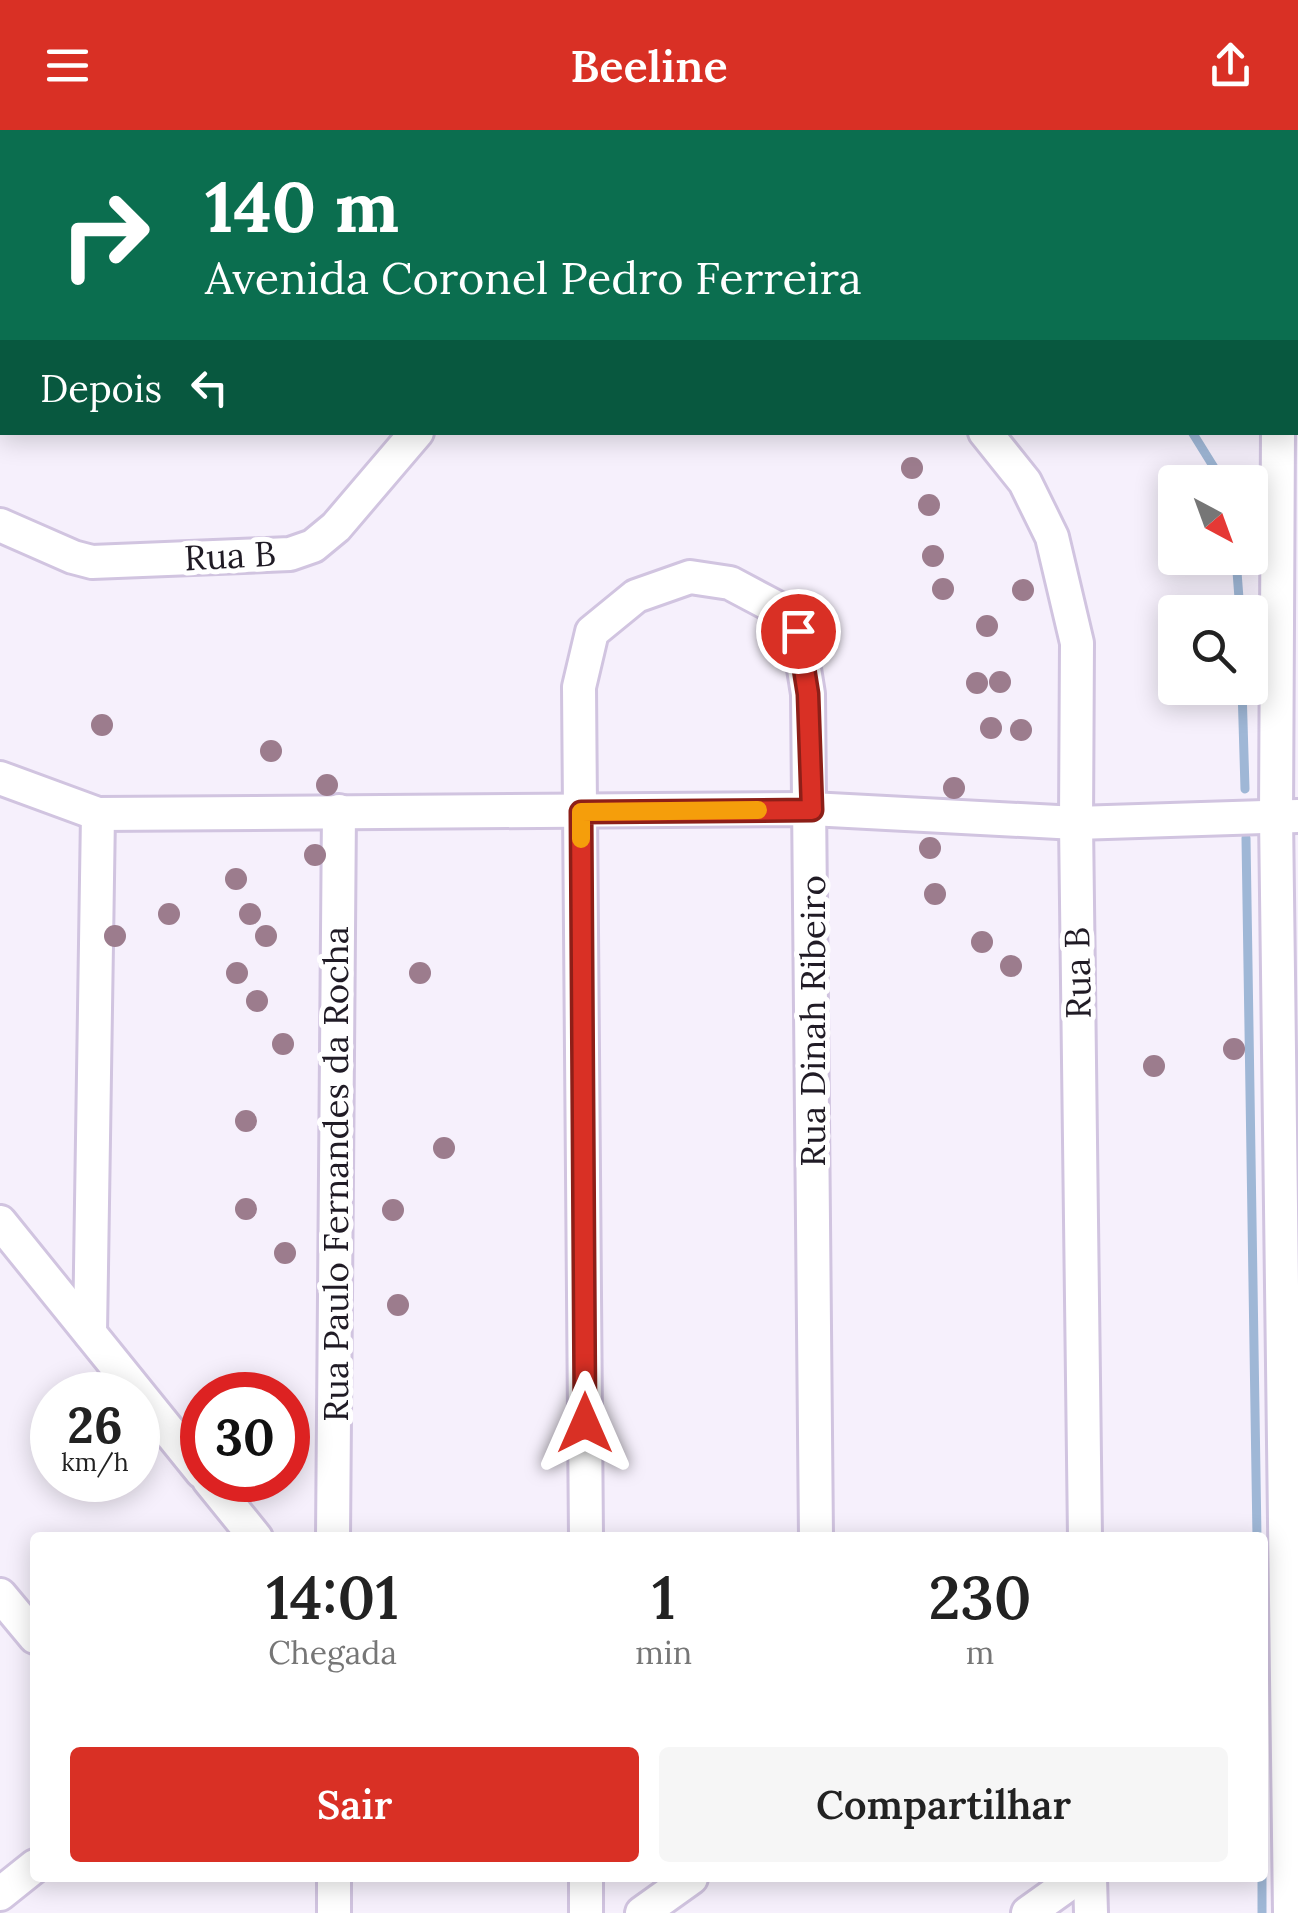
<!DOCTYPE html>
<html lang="pt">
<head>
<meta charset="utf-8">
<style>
  :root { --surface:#fff; --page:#f6f6f6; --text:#222; --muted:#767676; --accent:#d93025 }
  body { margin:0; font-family:Lora,serif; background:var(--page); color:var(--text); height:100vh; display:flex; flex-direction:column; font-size:38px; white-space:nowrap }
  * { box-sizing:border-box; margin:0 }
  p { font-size:32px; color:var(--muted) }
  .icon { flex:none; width:55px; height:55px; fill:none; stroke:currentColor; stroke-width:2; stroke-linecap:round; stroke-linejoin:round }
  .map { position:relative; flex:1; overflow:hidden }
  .details { position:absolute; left:30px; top:1402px; width:1238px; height:350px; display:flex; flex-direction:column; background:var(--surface); border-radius:10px; box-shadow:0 5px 25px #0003 }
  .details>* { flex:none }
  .hud { position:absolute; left:0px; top:0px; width:1300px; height:305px; box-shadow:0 5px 25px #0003; background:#0b6e4f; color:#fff; overflow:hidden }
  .needle { width:65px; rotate:139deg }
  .fabs { position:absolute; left:1158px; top:335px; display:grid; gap:20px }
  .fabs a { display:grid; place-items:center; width:110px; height:110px; border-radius:10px; background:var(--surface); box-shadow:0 5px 25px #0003; font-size:50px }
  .speed { position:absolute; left:30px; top:1242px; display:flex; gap:20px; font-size:50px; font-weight:700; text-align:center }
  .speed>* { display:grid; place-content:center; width:130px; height:130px; border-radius:50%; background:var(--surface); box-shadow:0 5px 25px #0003; line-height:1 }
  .speed small { font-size:25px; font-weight:400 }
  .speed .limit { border:15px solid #d22; background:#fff; color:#111 }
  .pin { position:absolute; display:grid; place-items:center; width:85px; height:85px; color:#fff; margin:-42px; border:5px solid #fff; border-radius:50%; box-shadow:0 2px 10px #0007 }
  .me { position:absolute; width:110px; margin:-55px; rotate:0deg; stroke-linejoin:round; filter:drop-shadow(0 0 8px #0008) }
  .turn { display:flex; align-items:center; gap:35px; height:210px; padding:0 40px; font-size:45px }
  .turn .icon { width:130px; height:130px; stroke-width:2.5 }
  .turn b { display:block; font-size:70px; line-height:85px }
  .then { display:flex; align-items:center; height:95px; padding:0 40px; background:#0003; gap:20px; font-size:38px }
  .eta { display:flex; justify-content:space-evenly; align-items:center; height:170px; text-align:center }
  .eta b { font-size:60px; font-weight:600; line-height:70px }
  .button { display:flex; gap:20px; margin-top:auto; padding:20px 40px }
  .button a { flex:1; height:115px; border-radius:10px; background:var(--accent); color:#fff; font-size:40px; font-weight:600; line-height:115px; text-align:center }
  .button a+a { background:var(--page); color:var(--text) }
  header { display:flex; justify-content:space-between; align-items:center; height:130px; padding:0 40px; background:var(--accent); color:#fff; font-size:45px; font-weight:600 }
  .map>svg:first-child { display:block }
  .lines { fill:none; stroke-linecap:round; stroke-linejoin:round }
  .stream { stroke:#9fb7d6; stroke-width:9 }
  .minor-casing { stroke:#d1c4e0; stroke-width:38 }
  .minor { stroke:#fff; stroke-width:32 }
  .tree { fill:#9c7c8d }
  .route-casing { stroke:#8d1f18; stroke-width:25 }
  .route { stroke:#d93025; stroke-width:18 }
  .slow { stroke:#f59e0b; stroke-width:18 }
  .labels { text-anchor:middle; stroke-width:10; stroke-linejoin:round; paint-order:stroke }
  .street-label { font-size:35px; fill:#201b25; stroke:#fff }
</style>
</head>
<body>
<header><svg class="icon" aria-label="menu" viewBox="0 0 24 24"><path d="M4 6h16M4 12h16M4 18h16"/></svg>Beeline<svg class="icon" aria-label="share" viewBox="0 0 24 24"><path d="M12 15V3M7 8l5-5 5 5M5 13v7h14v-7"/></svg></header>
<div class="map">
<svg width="1298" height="1783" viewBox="0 0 1298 1783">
  <rect width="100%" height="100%" fill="#f6f0fc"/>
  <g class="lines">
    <g class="stream">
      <polyline points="0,194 2,194"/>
      <polyline points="1192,302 1223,352"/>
      <polyline points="1236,428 1240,482"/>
      <polyline points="1242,558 1245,659"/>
      <polyline points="1246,708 1257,1408"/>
      <polyline points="1262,1748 1262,1783"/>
    </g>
    <defs>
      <g id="minor">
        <polyline points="166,0 166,2"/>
        <polyline points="595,0 595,2"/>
        <polyline points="1084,2 1102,0"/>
        <polyline points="1279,2 1279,0"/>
        <polyline points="0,136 2,136"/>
        <polyline points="0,261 2,260"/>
        <polyline points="985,302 1025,352 1052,407 1077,513 1076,693 1085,1408"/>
        <polyline points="1278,302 1276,686 1290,1783"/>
        <polyline points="0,395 73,427 92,432 290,424 313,416 336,397 417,302"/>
        <polyline points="0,648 98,684 811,679 1076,693 1298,686"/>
        <polyline points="0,1092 202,1342"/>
        <polyline points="90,1203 98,684"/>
        <polyline points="209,1350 256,1408"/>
        <polyline points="333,1408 339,681"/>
        <polyline points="586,1408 579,557 592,502 636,466 690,447 730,453 777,478 798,501 808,564 816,1408"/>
        <polyline points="0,1465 35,1507"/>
        <polyline points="334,1748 334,1783"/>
        <polyline points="1090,1748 1091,1783"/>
        <polyline points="0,1764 35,1736"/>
        <polyline points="586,1783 586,1748"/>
        <polyline points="642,1783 691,1748"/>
        <polyline points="1028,1783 1077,1748"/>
      </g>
    </defs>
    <use href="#minor" class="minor-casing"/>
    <use href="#minor" class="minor"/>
  </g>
  <g class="tree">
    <circle cx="912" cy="338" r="11"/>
    <circle cx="929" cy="375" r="11"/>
    <circle cx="933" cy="426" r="11"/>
    <circle cx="943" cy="459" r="11"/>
    <circle cx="1023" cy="460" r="11"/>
    <circle cx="987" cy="496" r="11"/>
    <circle cx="1000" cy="552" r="11"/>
    <circle cx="977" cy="553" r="11"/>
    <circle cx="102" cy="595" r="11"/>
    <circle cx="991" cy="598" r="11"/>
    <circle cx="1021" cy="600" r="11"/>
    <circle cx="271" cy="621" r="11"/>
    <circle cx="327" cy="655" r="11"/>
    <circle cx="954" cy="658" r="11"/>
    <circle cx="930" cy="718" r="11"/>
    <circle cx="315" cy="725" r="11"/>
    <circle cx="236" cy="749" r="11"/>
    <circle cx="935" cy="764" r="11"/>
    <circle cx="169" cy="784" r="11"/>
    <circle cx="250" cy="784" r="11"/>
    <circle cx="115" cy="806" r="11"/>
    <circle cx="266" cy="806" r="11"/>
    <circle cx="982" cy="812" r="11"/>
    <circle cx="1011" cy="836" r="11"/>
    <circle cx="237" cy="843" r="11"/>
    <circle cx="420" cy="843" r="11"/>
    <circle cx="257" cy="871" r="11"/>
    <circle cx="283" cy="914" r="11"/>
    <circle cx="1234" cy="919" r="11"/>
    <circle cx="1154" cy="936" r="11"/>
    <circle cx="246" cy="991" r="11"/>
    <circle cx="444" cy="1018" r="11"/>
    <circle cx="246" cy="1079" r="11"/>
    <circle cx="393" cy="1080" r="11"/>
    <circle cx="285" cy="1123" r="11"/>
    <circle cx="398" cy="1175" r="11"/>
  </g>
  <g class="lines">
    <defs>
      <polyline id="route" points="585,1293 581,682 812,680 808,564 798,501"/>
    </defs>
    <use href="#route" class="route-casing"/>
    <use href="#route" class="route"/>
    <polyline class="slow" points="581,709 581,682 758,680"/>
  </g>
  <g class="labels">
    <g class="street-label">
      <text transform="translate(230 426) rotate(-3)" y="12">Rua B</text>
      <text transform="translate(1078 843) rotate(-91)" y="12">Rua B</text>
      <text transform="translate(813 891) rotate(-90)" y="12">Rua Dinah Ribeiro</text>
      <text transform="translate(336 1044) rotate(-90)" y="12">Rua Paulo Fernandes da Rocha</text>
    </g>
  </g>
</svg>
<div class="fabs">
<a><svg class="needle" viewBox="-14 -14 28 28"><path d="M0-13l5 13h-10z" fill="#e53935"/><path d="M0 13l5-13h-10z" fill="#767676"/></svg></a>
<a><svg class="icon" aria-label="search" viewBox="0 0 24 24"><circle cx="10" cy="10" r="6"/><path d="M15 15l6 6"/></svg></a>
</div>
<div class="speed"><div>26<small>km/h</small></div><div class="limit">30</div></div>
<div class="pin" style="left:798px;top:501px;background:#d93025"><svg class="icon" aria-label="arrive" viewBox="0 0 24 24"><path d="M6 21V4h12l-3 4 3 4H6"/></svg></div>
<svg class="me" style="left:585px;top:1293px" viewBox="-20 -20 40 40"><path d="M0-17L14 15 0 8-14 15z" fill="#d93025" stroke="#fff" stroke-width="4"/></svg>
<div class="hud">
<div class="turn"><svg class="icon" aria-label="right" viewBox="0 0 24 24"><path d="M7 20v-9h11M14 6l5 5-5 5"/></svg><div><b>140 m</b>Avenida Coronel Pedro Ferreira</div></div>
<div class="then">Depois<svg class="icon" aria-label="left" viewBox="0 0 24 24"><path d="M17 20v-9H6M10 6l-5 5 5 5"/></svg></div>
</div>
<section class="details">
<div class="eta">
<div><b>14:01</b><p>Chegada</p></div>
<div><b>1</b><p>min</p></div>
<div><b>230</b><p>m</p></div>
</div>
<div class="button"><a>Sair</a><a>Compartilhar</a></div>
</section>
</div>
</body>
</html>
